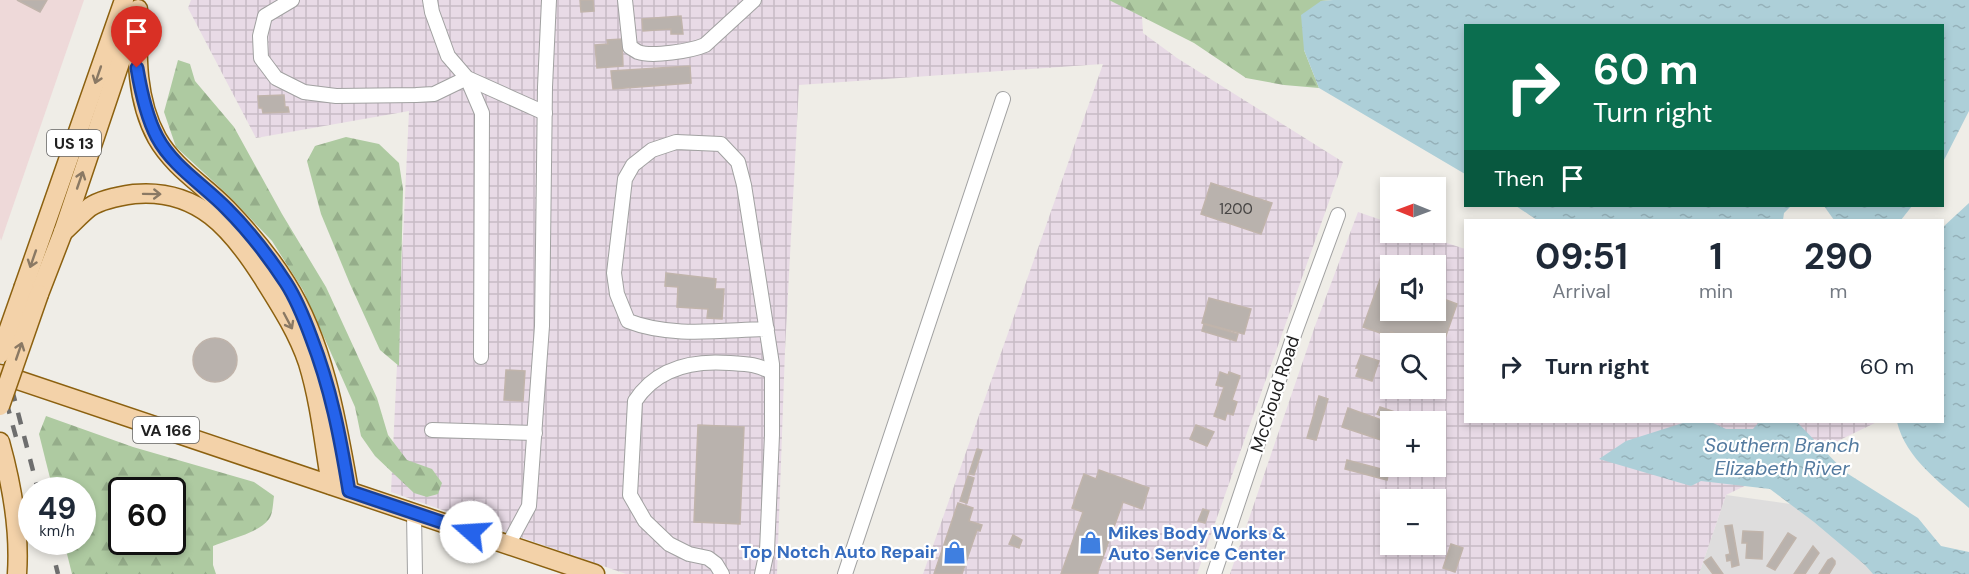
<!DOCTYPE html>
<html lang="en">
<head>
<meta charset="utf-8">
<style>
  :root { --surface:#fff; --page:#f6f6f7; --text:#1f2937; --muted:#747a83 }
  body { margin:0; font-family:"DM Sans",sans-serif; background:var(--page); color:var(--text); height:100vh; display:flex; flex-direction:column; font-size:22px; white-space:nowrap }
  * { box-sizing:border-box; margin:0 }
  p { font-size:20px; color:var(--muted) }
  .icon { flex:none; width:33px; height:33px; fill:none; stroke:currentColor; stroke-width:2; stroke-linecap:round; stroke-linejoin:round }
  .map { position:relative; flex:1; overflow:hidden }
  .panel { position:absolute; left:1464px; top:219px; width:480px; height:204px; display:flex; flex-direction:column; background:var(--surface); border-radius:0px; box-shadow:0 3px 9px #0003 }
  .panel>* { flex:none }
  .hud { position:absolute; left:1464px; top:24px; width:480px; height:183px; border-radius:0px; box-shadow:0 3px 9px #0003; background:#0b6e4f; color:#fff; overflow:hidden }
  .needle { width:39px; rotate:271deg }
  .buttons { position:absolute; left:1380px; top:177px; display:grid; gap:12px }
  .buttons a { display:grid; place-items:center; width:66px; height:66px; border-radius:0px; background:var(--surface); box-shadow:0 3px 9px #0003; font-size:30px }
  .speed { position:absolute; left:18px; top:477px; display:flex; gap:12px; font-size:30px; font-weight:700; text-align:center }
  .speed>* { display:grid; place-content:center; width:78px; height:78px; border-radius:50%; background:var(--surface); box-shadow:0 3px 9px #0003; line-height:1 }
  .speed small { font-size:15px; font-weight:400 }
  .speed .limit { border:3px solid #111; border-radius:9px; background:#fff; color:#111 }
  .pin { position:absolute; display:grid; place-items:center; width:51px; height:51px; color:#fff; margin:-62px -26px; border-radius:50% 50% 50% 0; rotate:-45deg; box-shadow:0 0 6px #0007 }
  .pin .icon { rotate:45deg }
  .me { position:absolute; width:66px; margin:-33px; rotate:289deg; stroke-linejoin:round; filter:drop-shadow(0 0 4px #0008) }
  .turn { display:flex; align-items:center; gap:21px; height:126px; padding:0 30px; font-size:27px }
  .turn .icon { width:78px; height:78px; stroke-width:2.5 }
  .turn b { display:block; font-size:42px; line-height:51px }
  .then { display:flex; align-items:center; height:57px; padding:0 30px; background:#0003; gap:12px; font-size:22px }
  .eta { display:flex; justify-content:space-evenly; align-items:center; height:102px; text-align:center }
  .eta b { font-size:36px; font-weight:700; line-height:42px }
  ul { padding:0; list-style:none }
  li { display:flex; align-items:center; gap:18px; height:90px; padding:0 30px }
  li div { flex:1 }
  li b { display:block; font-size:22px }
  li em { font-style:normal }
  .map>svg:first-child { display:block }
  .residential { fill:#dedddd }
  .commercial { fill:#eed9d9 }
  .industrial { fill:url(#industrial-grid); fill-rule:evenodd }
  .forest { fill:url(#forest-firs); fill-rule:evenodd }
  .water { fill:url(#water-ripples) }
  .building { fill:#b9b2ad; stroke:#c0b4ab; stroke-width:1.5 }
  .lines { fill:none; stroke-linecap:round; stroke-linejoin:round }
  .minor-casing { stroke:#a1a1a1; stroke-width:16 }
  .major-casing { stroke:#8c6110; stroke-width:21 }
  .minor { stroke:#fff; stroke-width:14 }
  .major { stroke:#f3d2a9; stroke-width:18 }
  .rail { stroke:#6e6e6e; stroke-width:4.5; stroke-dasharray:12 12; stroke-linecap:butt }
  .major-bridge-casing { stroke:#8c6110; stroke-width:21; stroke-linecap:butt }
  .major-bridge { stroke:#f3d2a9; stroke-width:18 }
  .oneway { stroke:#8a7964 }
  .route-casing { stroke:#184099; stroke-width:15 }
  .route { stroke:#2563eb; stroke-width:10 }
  .labels { text-anchor:middle; stroke-width:4.5; stroke-linejoin:round; paint-order:stroke }
  .number-label { font-size:15px; fill:#464443 }
  .shield { fill:#fff; stroke:#636363; stroke-width:1.5 }
  .shield-label { font-size:16px; font-weight:bold; fill:#202020 }
  .street-label { font-size:18px; fill:#202020; stroke:#fff }
  .shop-label { font-size:18px; font-weight:bold; fill:#366cbe; stroke:#fff; text-anchor:start }
  .water-label { font-size:20px; font-style:italic; fill:#537a9f; stroke:#fff }
</style>
</head>
<body>
<div class="map">
<svg width="1969" height="574" viewBox="0 0 1969 574">
  <defs>
    <pattern id="industrial-grid" width="8" height="8" patternUnits="userSpaceOnUse" patternTransform="scale(1.5)"><rect width="8" height="8" fill="#e8dae6"/><path d="M0 4h8M4 0v8" fill="none" stroke="#c7bbc5"/></pattern>
    <pattern id="forest-firs" width="22" height="20" patternUnits="userSpaceOnUse" patternTransform="scale(1.5)"><rect width="22" height="20" fill="#aecaa1"/><path d="M5 1l3.5 6h-7zM16 11l3.5 6h-7z" fill="#95ad8a"/></pattern>
    <pattern id="water-ripples" width="26" height="14" patternUnits="userSpaceOnUse" patternTransform="scale(1.5)"><rect width="26" height="14" fill="#adcfd8"/><path d="M2 4q2-2 4 0t4 0M15 11q2-2 4 0t4 0" fill="none" stroke="#95b1b9"/></pattern>
  </defs>
  <rect width="100%" height="100%" fill="#efede7"/>
  <polygon class="residential" points="1726,495 1804,506 1885,574 1699,574"/>
  <polygon class="commercial" points="0,0 84,0 1,241 0,237"/>
  <g class="industrial">
    <polygon points="191,0 1141,0 1143,33 1177,58 1343,162 1197,574 923,574 1103,64 799,85 785,350 777,574 626,574 391,492 409,111 256,138 188,8"/>
    <path d="M1358,212L1390,223V232L1417,233L1465,249L1466,422H1877L1726,495L1699,574H1230L1315,326ZM1390,266H1436V310H1390ZM1390,344H1436V388H1390ZM1390,422H1436V466H1390ZM1390,500H1436V544H1390Z"/>
  </g>
  <g class="forest">
    <polygon points="1109,0 1333,0 1321,1 1304,50 1319,88 1284,85 1246,78 1194,43"/>
    <polygon points="178,60 190,64 195,81 234,127 282,214 326,287 377,398 388,435 407,460 432,469 442,483 438,494 427,497 414,493 375,456 361,436 355,407 303,290 272,241 229,196 176,147 164,112"/>
    <polygon points="346,137 379,144 399,163 403,189 399,366 380,350 350,284 321,214 307,161 315,146"/>
    <path d="M46,416L133,447L254,482L274,496C273,502 273,514 269,519C259,533 229,539 213,546V565L216,574H72L64,542H82V490H53L39,434ZM122,490H172V542H122Z"/>
  </g>
  <g class="water">
    <polygon points="1333,0 1969,0 1969,111 1943,162 1942,26 1466,26 1465,174 1319,88 1304,50 1301,15 1321,1"/>
    <path d="M1969,203V508C1941,483 1906,459 1897,422H1942L1943,227Z"/>
    <polygon points="1516,206 1791,206 1784,213 1783,220 1537,220"/>
    <polygon points="1824,206 1912,206 1901,220 1834,220"/>
    <polygon points="1686,422 1711,422 1726,429 1753,429 1759,422 1797,422 1845,472 1918,518 1941,546 1969,552 1969,574 1873,574 1865,565 1814,522 1770,489 1701,481 1691,486 1599,459 1626,441"/>
  </g>
  <g class="building">
    <polygon points="17,0 47,0 40,12"/>
    <polygon points="580,0 593,0 594,11 581,12"/>
    <polygon points="681,16 683,34 671,34 671,29 643,31 642,19"/>
    <polygon points="622,39 623,66 597,68 595,45 608,44 607,40"/>
    <polygon points="690,66 691,83 613,89 611,71"/>
    <polygon points="284,95 285,107 288,107 289,112 263,113 262,108 259,108 258,96"/>
    <polygon points="1211,183 1272,203 1261,234 1201,214"/>
    <polygon points="666,273 716,279 715,289 724,289 722,319 707,318 708,309 677,307 678,287 665,286"/>
    <polygon points="1382,274 1390,277 1390,310 1436,310 1436,296 1457,304 1441,350 1436,348 1436,344 1423,344 1391,332 1389,336 1363,327"/>
    <polygon points="1209,298 1251,309 1244,334 1202,323"/>
    <polygon points="1204,324 1238,334 1236,341 1202,331"/>
    <circle cx="215" cy="360" r="22"/>
    <polygon points="1361,355 1379,361 1372,381 1356,376 1359,368 1356,368"/>
    <polygon points="506,370 525,371 523,401 504,400"/>
    <polygon points="1220,372 1228,375 1229,372 1240,376 1232,400 1237,402 1233,415 1227,413 1225,420 1214,416 1224,387 1216,385"/>
    <polygon points="1319,396 1328,399 1316,440 1307,438"/>
    <polygon points="1380,407 1395,412 1392,420 1377,414"/>
    <polygon points="1348,408 1390,423 1390,431 1387,442 1342,427"/>
    <polygon points="698,425 744,427 740,524 694,522"/>
    <polygon points="1196,425 1214,432 1207,446 1190,439"/>
    <polygon points="977,449 982,450 974,475 969,474"/>
    <polygon points="1347,460 1389,471 1387,480 1345,469"/>
    <polygon points="1099,470 1149,488 1142,509 1123,502 1097,574 1061,574 1083,512 1072,508 1084,474 1096,479"/>
    <polygon points="968,476 974,478 967,503 960,501"/>
    <polygon points="958,503 973,508 969,521 982,525 980,531 977,530 962,574 934,574"/>
    <polygon points="1203,509 1209,511 1205,523 1198,521"/>
    <polygon points="1732,525 1739,565 1732,567 1731,560 1727,561 1726,555 1730,554 1725,526"/>
    <polygon points="1743,531 1763,532 1762,559 1746,558 1747,543 1742,543"/>
    <polygon points="1788,533 1796,538 1775,570 1767,566"/>
    <polygon points="1013,535 1022,540 1019,548 1009,544"/>
    <polygon points="1451,544 1463,548 1455,572 1443,568"/>
    <polygon points="1813,546 1819,553 1805,574 1794,574"/>
    <polygon points="1711,557 1723,574 1713,574 1704,562"/>
    <polygon points="1832,558 1835,561 1835,564 1829,574 1819,574 1828,560"/>
  </g>
  <g class="lines">
    <defs>
      <g id="minor">
        <polyline points="292,0 265,16 260,36 261,58 276,78 304,92 336,96 416,95 434,94 467,78 482,113 481,357"/>
        <polyline points="430,0 432,12 448,56 467,78 545,113"/>
        <path d="M625,0L630,47C632,48 636,51 638,52C652,57 691,51 705,45L754,0"/>
        <polyline points="432,430 535,433"/>
        <polyline points="414,513 415,574"/>
        <polyline points="508,545 529,506 542,326 545,87 549,0"/>
        <path d="M722,574L716,564L708,558L689,554L669,544L645,521L630,495L635,401C657,367 693,360 730,363C746,364 757,364 771,372"/>
        <path d="M762,574L767,551L772,435V364L744,185L738,162L721,144L676,142L652,150L633,165L625,179L614,273L617,294L628,321C671,338 722,330 767,329"/>
        <polyline points="845,574 1003,99"/>
        <polyline points="1214,574 1295,332 1338,215"/>
      </g>
      <g id="major">
        <path d="M138,9C137,53 135,98 157,138C174,168 204,185 227,209C249,232 270,257 286,283C324,343 337,422 349,491"/>
        <path d="M63,232C72,224 81,214 90,207C102,199 120,196 134,194C198,188 232,229 263,278C280,305 298,333 308,363C320,402 324,444 331,485"/>
        <polyline points="24,286 124,0"/>
        <polyline points="39,294 63,232 133,24"/>
        <polyline points="0,374 595,574"/>
        <path d="M0,442C12,485 20,529 17,574"/>
      </g>
    </defs>
    <use href="#minor" class="minor-casing"/>
    <use href="#major" class="major-casing"/>
    <use href="#minor" class="minor"/>
    <use href="#major" class="major"/>
    <g class="rail">
      <polyline points="0,343 38,490"/>
      <polyline points="0,379 19,448"/>
      <polyline points="50,542 58,574"/>
    </g>
    <defs>
      <g id="major-bridge">
        <polyline points="0,354 24,286"/>
        <polyline points="0,406 39,294"/>
      </g>
    </defs>
    <use href="#major-bridge" class="major-bridge-casing"/>
    <use href="#major-bridge" class="major-bridge"/>
  </g>
  <defs><path id="oneway-shaft" d="M-6 0H5M1.5-3L5.5 0L1.5 3" fill="none" stroke-width="1.6" stroke-linecap="round" stroke-linejoin="round" transform="scale(1.5)"/></defs>
  <g class="oneway">
    <use href="#oneway-shaft" transform="translate(98 75) rotate(109)"/>
    <use href="#oneway-shaft" transform="translate(80 180) rotate(-71)"/>
    <use href="#oneway-shaft" transform="translate(152 194) rotate(1)"/>
    <use href="#oneway-shaft" transform="translate(33 259) rotate(109)"/>
    <use href="#oneway-shaft" transform="translate(288 321) rotate(62)"/>
    <use href="#oneway-shaft" transform="translate(19 351) rotate(-71)"/>
  </g>
  <g class="lines">
    <defs>
      <path id="route" d="M137,68C141,92 146,116 157,137C173,167 204,185 227,209C249,231 269,257 286,283C297,300 304,318 311,337C331,389 340,436 349,491L471,532"/>
    </defs>
    <use href="#route" class="route-casing"/>
    <use href="#route" class="route"/>
  </g>
  <defs>
    <symbol id="shop-bare" viewBox="-9 -9 18 18"><path d="M-5-2.5h2.3a2.7 3.5 0 0 1 5.4 0H5L5.5 6h-11ZM-1.5-2.5h3a1.5 2.3 0 0 0-3 0Z" fill="#3f7fe0" stroke="#fff" stroke-width="2.5" paint-order="stroke"/></symbol>
  </defs>
  <g fill-rule="evenodd">
    <use href="#shop-bare" x="1074" y="526" width="33" height="33"/>
    <use href="#shop-bare" x="938" y="536" width="33" height="33"/>
  </g>
  <g class="labels">
    <g class="number-label">
      <text x="1236" y="214">1200</text>
    </g>
    <g class="shield">
      <rect x="47" y="130" width="54" height="26" rx="4.5"/>
      <rect x="133" y="417" width="66" height="26" rx="4.5"/>
    </g>
    <g class="shield-label">
      <text x="74" y="149">US 13</text>
      <text x="166" y="436">VA 166</text>
    </g>
    <g class="street-label">
      <text transform="translate(1275 394) rotate(-72)" y="6">McCloud Road</text>
    </g>
    <g class="shop-label">
      <text x="1108" y="539">Mikes Body Works &amp;<tspan x="1108" dy="21">Auto Service Center</tspan></text>
      <text x="937" y="558" text-anchor="end">Top Notch Auto Repair</text>
    </g>
    <g class="water-label">
      <text x="1782" y="452">Southern Branch<tspan x="1782" dy="23">Elizabeth River</tspan></text>
    </g>
  </g>
</svg>
<div class="buttons">
<a><svg class="needle" viewBox="-14 -14 28 28"><path d="M0-13l5 13h-10z" fill="#e53935"/><path d="M0 13l5-13h-10z" fill="#747a83"/></svg></a>
<a><svg class="icon" aria-label="sound" viewBox="0 0 24 24"><path d="M4 9h4l5-4v14l-5-4H4zM17 9q2 3 0 6"/></svg></a>
<a><svg class="icon" aria-label="search" viewBox="0 0 24 24"><circle cx="10" cy="10" r="6"/><path d="M15 15l6 6"/></svg></a>
<a>+</a>
<a>−</a>
</div>
<div class="speed"><div>49<small>km/h</small></div><div class="limit">60</div></div>
<div class="pin" style="left:137px;top:68px;background:#d93025"><svg class="icon" aria-label="arrive" viewBox="0 0 24 24"><path d="M6 21V4h12l-3 4 3 4H6"/></svg></div>
<svg class="me" style="left:471px;top:532px" viewBox="-20 -20 40 40"><circle r="19" fill="#fff"/><path d="M0-13L10 11 0 6-10 11z" fill="#2563eb"/></svg>
<div class="hud">
<div class="turn"><svg class="icon" aria-label="right" viewBox="0 0 24 24"><path d="M7 20v-9h11M14 6l5 5-5 5"/></svg><div><b>60 m</b>Turn right</div></div>
<div class="then">Then<svg class="icon" aria-label="arrive" viewBox="0 0 24 24"><path d="M6 21V4h12l-3 4 3 4H6"/></svg></div>
</div>
<section class="panel">
<div class="eta">
<div><b>09:51</b><p>Arrival</p></div>
<div><b>1</b><p>min</p></div>
<div><b>290</b><p>m</p></div>
</div>
<ul>
<li><svg class="icon" aria-label="right" viewBox="0 0 24 24"><path d="M7 20v-9h11M14 6l5 5-5 5"/></svg><div><b>Turn right</b></div><em>60 m</em></li>
</ul>
</section>
</div>
</body>
</html>
